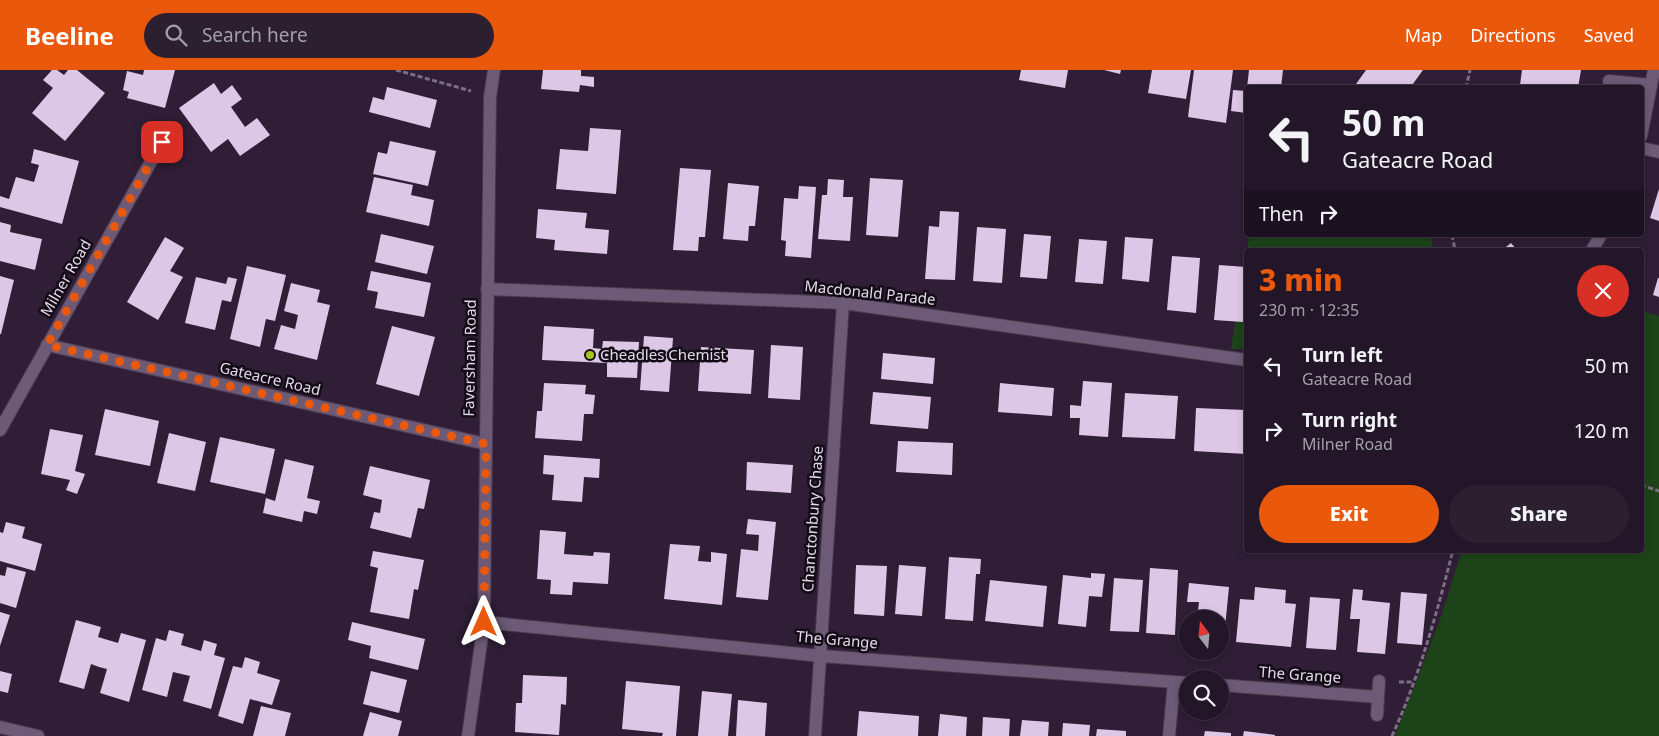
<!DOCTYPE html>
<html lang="en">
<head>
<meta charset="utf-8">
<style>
  :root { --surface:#231628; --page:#2b1f30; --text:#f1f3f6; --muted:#a39fa8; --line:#403545; --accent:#ea580c }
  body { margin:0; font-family:"Noto Sans",sans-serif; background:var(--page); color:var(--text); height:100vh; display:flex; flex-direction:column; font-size:19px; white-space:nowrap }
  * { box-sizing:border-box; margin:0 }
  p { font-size:16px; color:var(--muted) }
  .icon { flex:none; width:28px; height:28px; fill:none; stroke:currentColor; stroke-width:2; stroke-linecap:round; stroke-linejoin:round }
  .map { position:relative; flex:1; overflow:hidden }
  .side { position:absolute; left:1244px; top:178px; width:400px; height:305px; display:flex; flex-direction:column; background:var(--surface); border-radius:5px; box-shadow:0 2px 8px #0003,0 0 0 1px var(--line) }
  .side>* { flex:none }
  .top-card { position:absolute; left:1244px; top:15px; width:400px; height:152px; border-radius:5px; box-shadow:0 2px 8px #0003,0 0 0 1px var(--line); background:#231628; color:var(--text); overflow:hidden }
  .needle { width:32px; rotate:344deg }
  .controls { position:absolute; left:1179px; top:540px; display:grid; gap:10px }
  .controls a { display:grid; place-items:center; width:50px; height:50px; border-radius:50%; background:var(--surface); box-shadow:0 2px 8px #0003,0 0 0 1px var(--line); font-size:25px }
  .pin { position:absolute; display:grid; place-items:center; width:42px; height:42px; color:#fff; margin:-21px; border-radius:10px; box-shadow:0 2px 8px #0006 }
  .me { position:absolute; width:55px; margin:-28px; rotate:0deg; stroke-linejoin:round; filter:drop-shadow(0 0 4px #0008) }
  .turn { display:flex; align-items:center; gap:18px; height:105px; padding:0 15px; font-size:22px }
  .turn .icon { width:65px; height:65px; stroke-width:2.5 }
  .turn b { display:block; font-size:35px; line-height:42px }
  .then { display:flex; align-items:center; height:48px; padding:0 15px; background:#0003; gap:10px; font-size:19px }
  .round { display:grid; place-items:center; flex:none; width:52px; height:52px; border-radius:26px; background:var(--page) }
  .summary { display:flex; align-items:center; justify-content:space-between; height:85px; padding:0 15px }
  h1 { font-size:30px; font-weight:800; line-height:38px; color:var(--accent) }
  .primary-button { display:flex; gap:10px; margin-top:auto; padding:10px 15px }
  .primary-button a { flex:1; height:58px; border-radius:30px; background:var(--accent); color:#fff; font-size:20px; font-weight:800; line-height:58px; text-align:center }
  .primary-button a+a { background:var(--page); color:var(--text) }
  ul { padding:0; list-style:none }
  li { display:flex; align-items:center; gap:15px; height:65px; padding:0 15px }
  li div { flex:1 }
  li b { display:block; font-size:19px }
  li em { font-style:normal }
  header { display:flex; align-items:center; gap:30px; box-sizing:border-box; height:70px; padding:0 25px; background:var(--accent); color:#fff }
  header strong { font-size:24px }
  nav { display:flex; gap:28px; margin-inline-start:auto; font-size:18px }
  .search { width:350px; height:45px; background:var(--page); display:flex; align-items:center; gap:12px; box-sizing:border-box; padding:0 18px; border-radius:28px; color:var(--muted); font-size:19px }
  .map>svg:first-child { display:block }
  .green { fill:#1c4418 }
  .building { fill:#ddc7e7 }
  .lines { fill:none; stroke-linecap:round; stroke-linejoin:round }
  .minor-casing { stroke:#48394e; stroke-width:14 }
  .tertiary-casing { stroke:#48394e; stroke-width:14 }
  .path { stroke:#7c6e83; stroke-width:3; stroke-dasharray:5 2.5; stroke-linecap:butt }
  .minor { stroke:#6d5a76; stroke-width:12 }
  .tertiary { stroke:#6d5a76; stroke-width:12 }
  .route { stroke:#ea580c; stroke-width:9; stroke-dasharray:0 16.2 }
  .poi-dot { fill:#a8c71d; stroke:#130c16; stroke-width:2 }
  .labels { text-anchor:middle; stroke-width:5; stroke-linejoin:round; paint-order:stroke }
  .street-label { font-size:15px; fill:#e3d9e9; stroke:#130c16 }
  .poi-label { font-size:15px; fill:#e3d9e9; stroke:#130c16; text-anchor:start }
</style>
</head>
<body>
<header>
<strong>Beeline</strong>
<div class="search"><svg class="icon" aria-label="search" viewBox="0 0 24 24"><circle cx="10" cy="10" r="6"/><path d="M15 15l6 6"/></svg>Search here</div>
<nav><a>Map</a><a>Directions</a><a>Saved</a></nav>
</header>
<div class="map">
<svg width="1659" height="666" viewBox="0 0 1659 666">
  <rect width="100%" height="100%" fill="#2f1e36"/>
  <g class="green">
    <polygon points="1250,165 1430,165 1434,180 1247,180"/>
    <polygon points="1246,187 1246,279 1231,279"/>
    <polygon points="1641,241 1659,246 1659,666 1395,666 1441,547 1462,480 1641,480"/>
  </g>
  <g class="building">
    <polygon points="52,0 57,0 64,5 68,0 77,0 105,23 65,71 32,43 53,18 43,10"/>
    <polygon points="144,0 175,0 165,38 127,28 129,22 123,20 127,1 143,5"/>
    <polygon points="543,0 581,0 581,6 594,7 594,17 580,15 579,22 541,19"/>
    <polygon points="1021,0 1068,0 1065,18 1019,10"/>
    <polygon points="1104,0 1121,0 1120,4"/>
    <polygon points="1152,0 1191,0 1186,29 1148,23"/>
    <polygon points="1194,0 1233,0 1226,53 1188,47"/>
    <polygon points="1249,0 1283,0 1281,18 1247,18"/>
    <polygon points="1366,0 1423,0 1410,18 1361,18 1356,14"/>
    <polygon points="1522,0 1581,0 1578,18 1536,18 1520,15"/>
    <polygon points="214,13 221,24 232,15 242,29 231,37 245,57 257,48 270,65 240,86 228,69 211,82 179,38"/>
    <polygon points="387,17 437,30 430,58 369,42 373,27 384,30"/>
    <polygon points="1233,20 1246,21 1246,43 1231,41"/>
    <polygon points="590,58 621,60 616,124 556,119 560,79 588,81"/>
    <polygon points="390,71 436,81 428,116 373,104 378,82 387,84"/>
    <polygon points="34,79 79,91 62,154 0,137 0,126 9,129 16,107 34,112 39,95 31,93"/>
    <polygon points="680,98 711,100 705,167 699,167 698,181 673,180"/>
    <polygon points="374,107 413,115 411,125 434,130 429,156 366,142"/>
    <polygon points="870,108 903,110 898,167 866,165"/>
    <polygon points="828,109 844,110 843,127 853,127 850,171 818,169 822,125 827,125"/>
    <polygon points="728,113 759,116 755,156 749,156 748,171 723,169"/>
    <polygon points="799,116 816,117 811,188 785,186 786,171 781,170 784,128 798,129"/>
    <polygon points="1659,119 1659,151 1650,148"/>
    <polygon points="538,139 587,143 585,158 609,160 607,184 554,180 555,170 536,168"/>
    <polygon points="940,141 959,142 955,210 925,209 929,156 939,157"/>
    <polygon points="0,152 11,155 10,162 42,169 35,200 0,191"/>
    <polygon points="977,157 1006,159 1002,213 973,211"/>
    <polygon points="381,164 434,176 427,204 375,192"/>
    <polygon points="1024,164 1051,166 1047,209 1020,207"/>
    <polygon points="165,167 184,178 170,201 183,207 158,250 127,232"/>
    <polygon points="1125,167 1153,169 1149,212 1122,209"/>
    <polygon points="1079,169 1107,171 1103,214 1075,212"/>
    <polygon points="1511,173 1517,180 1502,180"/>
    <polygon points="1172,186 1200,188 1196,243 1167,240"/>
    <polygon points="1219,195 1246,197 1243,252 1214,250"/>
    <polygon points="247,196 286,205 275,251 266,249 260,277 230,269"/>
    <polygon points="371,201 431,213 424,247 375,238 378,222 367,220"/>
    <polygon points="0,206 14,210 1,264 0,264"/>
    <polygon points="196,207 226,214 228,207 237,209 231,232 222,230 215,260 185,253"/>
    <polygon points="1658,208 1659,208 1659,227 1653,225"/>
    <polygon points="291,213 320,220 317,232 330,235 317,290 274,279 281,255 295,259 298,245 284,241"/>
    <polygon points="392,256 435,267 419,326 376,314"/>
    <polygon points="544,256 594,259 593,278 602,279 603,271 639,272 637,308 607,307 607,293 542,290"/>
    <polygon points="644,266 673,268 669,322 640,320"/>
    <polygon points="771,275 803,277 800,330 768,328"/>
    <polygon points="701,277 754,280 751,324 698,321"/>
    <polygon points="883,283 935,288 933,314 881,309"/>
    <polygon points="1083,311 1112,313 1108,367 1079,365 1080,348 1070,348 1070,335 1081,336"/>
    <polygon points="544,313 586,315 585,324 595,325 593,344 584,344 582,371 535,368 537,341 542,341"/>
    <polygon points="1000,313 1054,318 1052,346 998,342"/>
    <polygon points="873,322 931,327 928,359 870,354"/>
    <polygon points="1125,323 1178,326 1175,369 1122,367"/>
    <polygon points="1196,338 1246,340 1246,384 1194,381"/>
    <polygon points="105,339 159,351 150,396 95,385"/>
    <polygon points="50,359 83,365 75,401 85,404 77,424 66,420 70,410 41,404"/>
    <polygon points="169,363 206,372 195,421 157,413"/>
    <polygon points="220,367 275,379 265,424 210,412"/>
    <polygon points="898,371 953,373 952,405 896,402"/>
    <polygon points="544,385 600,389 599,408 584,407 582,432 552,430 554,405 543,404"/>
    <polygon points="285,389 314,396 307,428 320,431 317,444 304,441 302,452 263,443 266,428 275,431"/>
    <polygon points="747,392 793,395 791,423 746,420"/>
    <polygon points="370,396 430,410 424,439 418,438 411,468 370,458 374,442 380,443 382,430 363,425"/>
    <polygon points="748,449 776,452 768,530 736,527 741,479 758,481 759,465 746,464"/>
    <polygon points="6,452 25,457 22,468 42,474 35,501 0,491 0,462 3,463"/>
    <polygon points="540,460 566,462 564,484 593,486 594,482 610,483 608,514 573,512 572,525 550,524 551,510 537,509"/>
    <polygon points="670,474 700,476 698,491 711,492 711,482 727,484 722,535 664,529"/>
    <polygon points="373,481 424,490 418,520 414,519 409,549 370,542 378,498 370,496"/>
    <polygon points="949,487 981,489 980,504 976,504 973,551 945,549"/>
    <polygon points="856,495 887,496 884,546 854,544"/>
    <polygon points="899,495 926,497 922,546 895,544"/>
    <polygon points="7,497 26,502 16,538 0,533 0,505 5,506"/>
    <polygon points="1150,498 1178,500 1175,565 1146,563"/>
    <polygon points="1091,503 1105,504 1102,527 1089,526 1086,557 1058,554 1063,505 1091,508"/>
    <polygon points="1114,508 1143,510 1139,562 1110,561"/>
    <polygon points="990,510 1047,516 1043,557 985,551"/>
    <polygon points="1189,513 1229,517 1224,568 1220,567 1220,549 1197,549 1199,532 1187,532"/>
    <polygon points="1255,517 1286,520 1285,533 1296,534 1291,577 1236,572 1240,529 1254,530"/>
    <polygon points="1353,519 1363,520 1362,530 1390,533 1385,584 1357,582 1360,549 1350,549"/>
    <polygon points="1401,522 1427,524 1422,575 1397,573"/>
    <polygon points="1310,527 1340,529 1336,580 1306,578"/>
    <polygon points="0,542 10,545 0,576"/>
    <polygon points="76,550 101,557 98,567 118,573 121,563 146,570 129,632 100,623 107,599 99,597 91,594 84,619 59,612"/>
    <polygon points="352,552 425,569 418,600 369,588 371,576 348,570"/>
    <polygon points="169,560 184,564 181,575 201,581 204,570 217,574 214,585 225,588 211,639 183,631 190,606 173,602 167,627 142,620 156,568 166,571"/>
    <polygon points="245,587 260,592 257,603 280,610 272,635 250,629 243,654 218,646 233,596 242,598"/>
    <polygon points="0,601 12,604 8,623 0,621"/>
    <polygon points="371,601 407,610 399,643 363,634"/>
    <polygon points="523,605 567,607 566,635 561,634 559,665 515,662 516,633 522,633"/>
    <polygon points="626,611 680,616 676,666 662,666 663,663 622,659"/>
    <polygon points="702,621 732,624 728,666 698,666"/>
    <polygon points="738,630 767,633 765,666 736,666"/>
    <polygon points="261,636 291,643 285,666 253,666"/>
    <polygon points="859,641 919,646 918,666 857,666"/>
    <polygon points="370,642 402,651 398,666 363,666"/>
    <polygon points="940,644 967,647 966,666 938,666"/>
    <polygon points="983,647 1010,649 1009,666 982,666"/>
    <polygon points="1022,650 1049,652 1048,666 1020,666"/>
    <polygon points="1063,653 1090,655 1089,666 1062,666"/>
    <polygon points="1097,659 1126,661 1126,666 1096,666"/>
    <polygon points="1205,661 1231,663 1231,666 1204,666"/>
    <polygon points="1244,661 1275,665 1275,666 1243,666"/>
  </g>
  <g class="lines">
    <defs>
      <g id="minor">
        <polyline points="1609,11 1651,15"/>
        <polyline points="1641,66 1654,0"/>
        <polyline points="1641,78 1659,82"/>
        <polyline points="1592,180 1601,165"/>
        <polyline points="487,219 843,233 1246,290"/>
        <polyline points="47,275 486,374"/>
        <polyline points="0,360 162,72"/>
        <polyline points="484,552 821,586 1188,613"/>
        <polyline points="1220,615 1378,627"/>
        <polyline points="1377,645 1379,611"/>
        <polyline points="0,657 38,666"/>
        <polyline points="815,666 843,233"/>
        <polyline points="1169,666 1174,612"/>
      </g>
      <polyline id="tertiary" points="468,666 484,552 490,27 494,0"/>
    </defs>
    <use href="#minor" class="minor-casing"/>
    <use href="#tertiary" class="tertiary-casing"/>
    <g class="path">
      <polyline points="396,0 471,21"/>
      <polyline points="1466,18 1470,0"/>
      <polyline points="1452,165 1455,180"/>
      <polyline points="1641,415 1659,421"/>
      <polyline points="1399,612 1413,612"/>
      <path d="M1392,666C1419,607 1437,543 1453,480"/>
    </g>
    <use href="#minor" class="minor"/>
    <use href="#tertiary" class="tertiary"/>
  </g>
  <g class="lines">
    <polyline class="route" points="162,72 47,275 486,374 484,552"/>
  </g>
  <circle class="poi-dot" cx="590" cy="285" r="5"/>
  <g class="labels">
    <g class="street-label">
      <text transform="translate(66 208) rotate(-60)" y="5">Milner Road</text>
      <text transform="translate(870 223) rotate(6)" y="5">Macdonald Parade</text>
      <text transform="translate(470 288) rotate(-89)" y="5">Faversham Road</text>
      <text transform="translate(270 309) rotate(13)" y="5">Gateacre Road</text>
      <text transform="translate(813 449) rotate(-86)" y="5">Chanctonbury Chase</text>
      <text transform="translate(837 570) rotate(5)" y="5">The Grange</text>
      <text transform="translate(1300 605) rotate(4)" y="5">The Grange</text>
    </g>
    <g class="poi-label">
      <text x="600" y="290">Cheadles Chemist</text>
    </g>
  </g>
</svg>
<div class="controls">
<a><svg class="needle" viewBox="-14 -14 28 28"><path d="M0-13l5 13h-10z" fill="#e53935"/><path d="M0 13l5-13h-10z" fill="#a39fa8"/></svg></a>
<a><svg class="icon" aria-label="search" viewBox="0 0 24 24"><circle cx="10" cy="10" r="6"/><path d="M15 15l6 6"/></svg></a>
</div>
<div class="pin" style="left:162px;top:72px;background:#d93025"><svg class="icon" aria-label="arrive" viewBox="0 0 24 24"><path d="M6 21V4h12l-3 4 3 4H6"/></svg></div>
<svg class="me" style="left:484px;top:552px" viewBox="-20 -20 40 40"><path d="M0-17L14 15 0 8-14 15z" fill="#ea580c" stroke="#fff" stroke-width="4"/></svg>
<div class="top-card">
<div class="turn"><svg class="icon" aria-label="left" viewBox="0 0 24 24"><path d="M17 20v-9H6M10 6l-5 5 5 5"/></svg><div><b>50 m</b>Gateacre Road</div></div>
<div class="then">Then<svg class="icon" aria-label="right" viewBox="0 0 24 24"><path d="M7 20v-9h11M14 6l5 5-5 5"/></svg></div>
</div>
<section class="side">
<div class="summary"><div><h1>3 min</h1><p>230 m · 12:35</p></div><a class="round" style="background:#d93025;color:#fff"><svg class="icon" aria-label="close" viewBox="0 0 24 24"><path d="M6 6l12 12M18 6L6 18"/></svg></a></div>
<ul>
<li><svg class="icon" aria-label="left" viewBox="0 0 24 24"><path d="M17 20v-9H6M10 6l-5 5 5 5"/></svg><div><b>Turn left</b><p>Gateacre Road</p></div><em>50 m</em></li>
<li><svg class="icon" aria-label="right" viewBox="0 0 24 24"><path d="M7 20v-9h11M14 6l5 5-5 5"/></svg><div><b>Turn right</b><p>Milner Road</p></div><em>120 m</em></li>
</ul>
<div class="primary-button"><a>Exit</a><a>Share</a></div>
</section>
</div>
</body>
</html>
